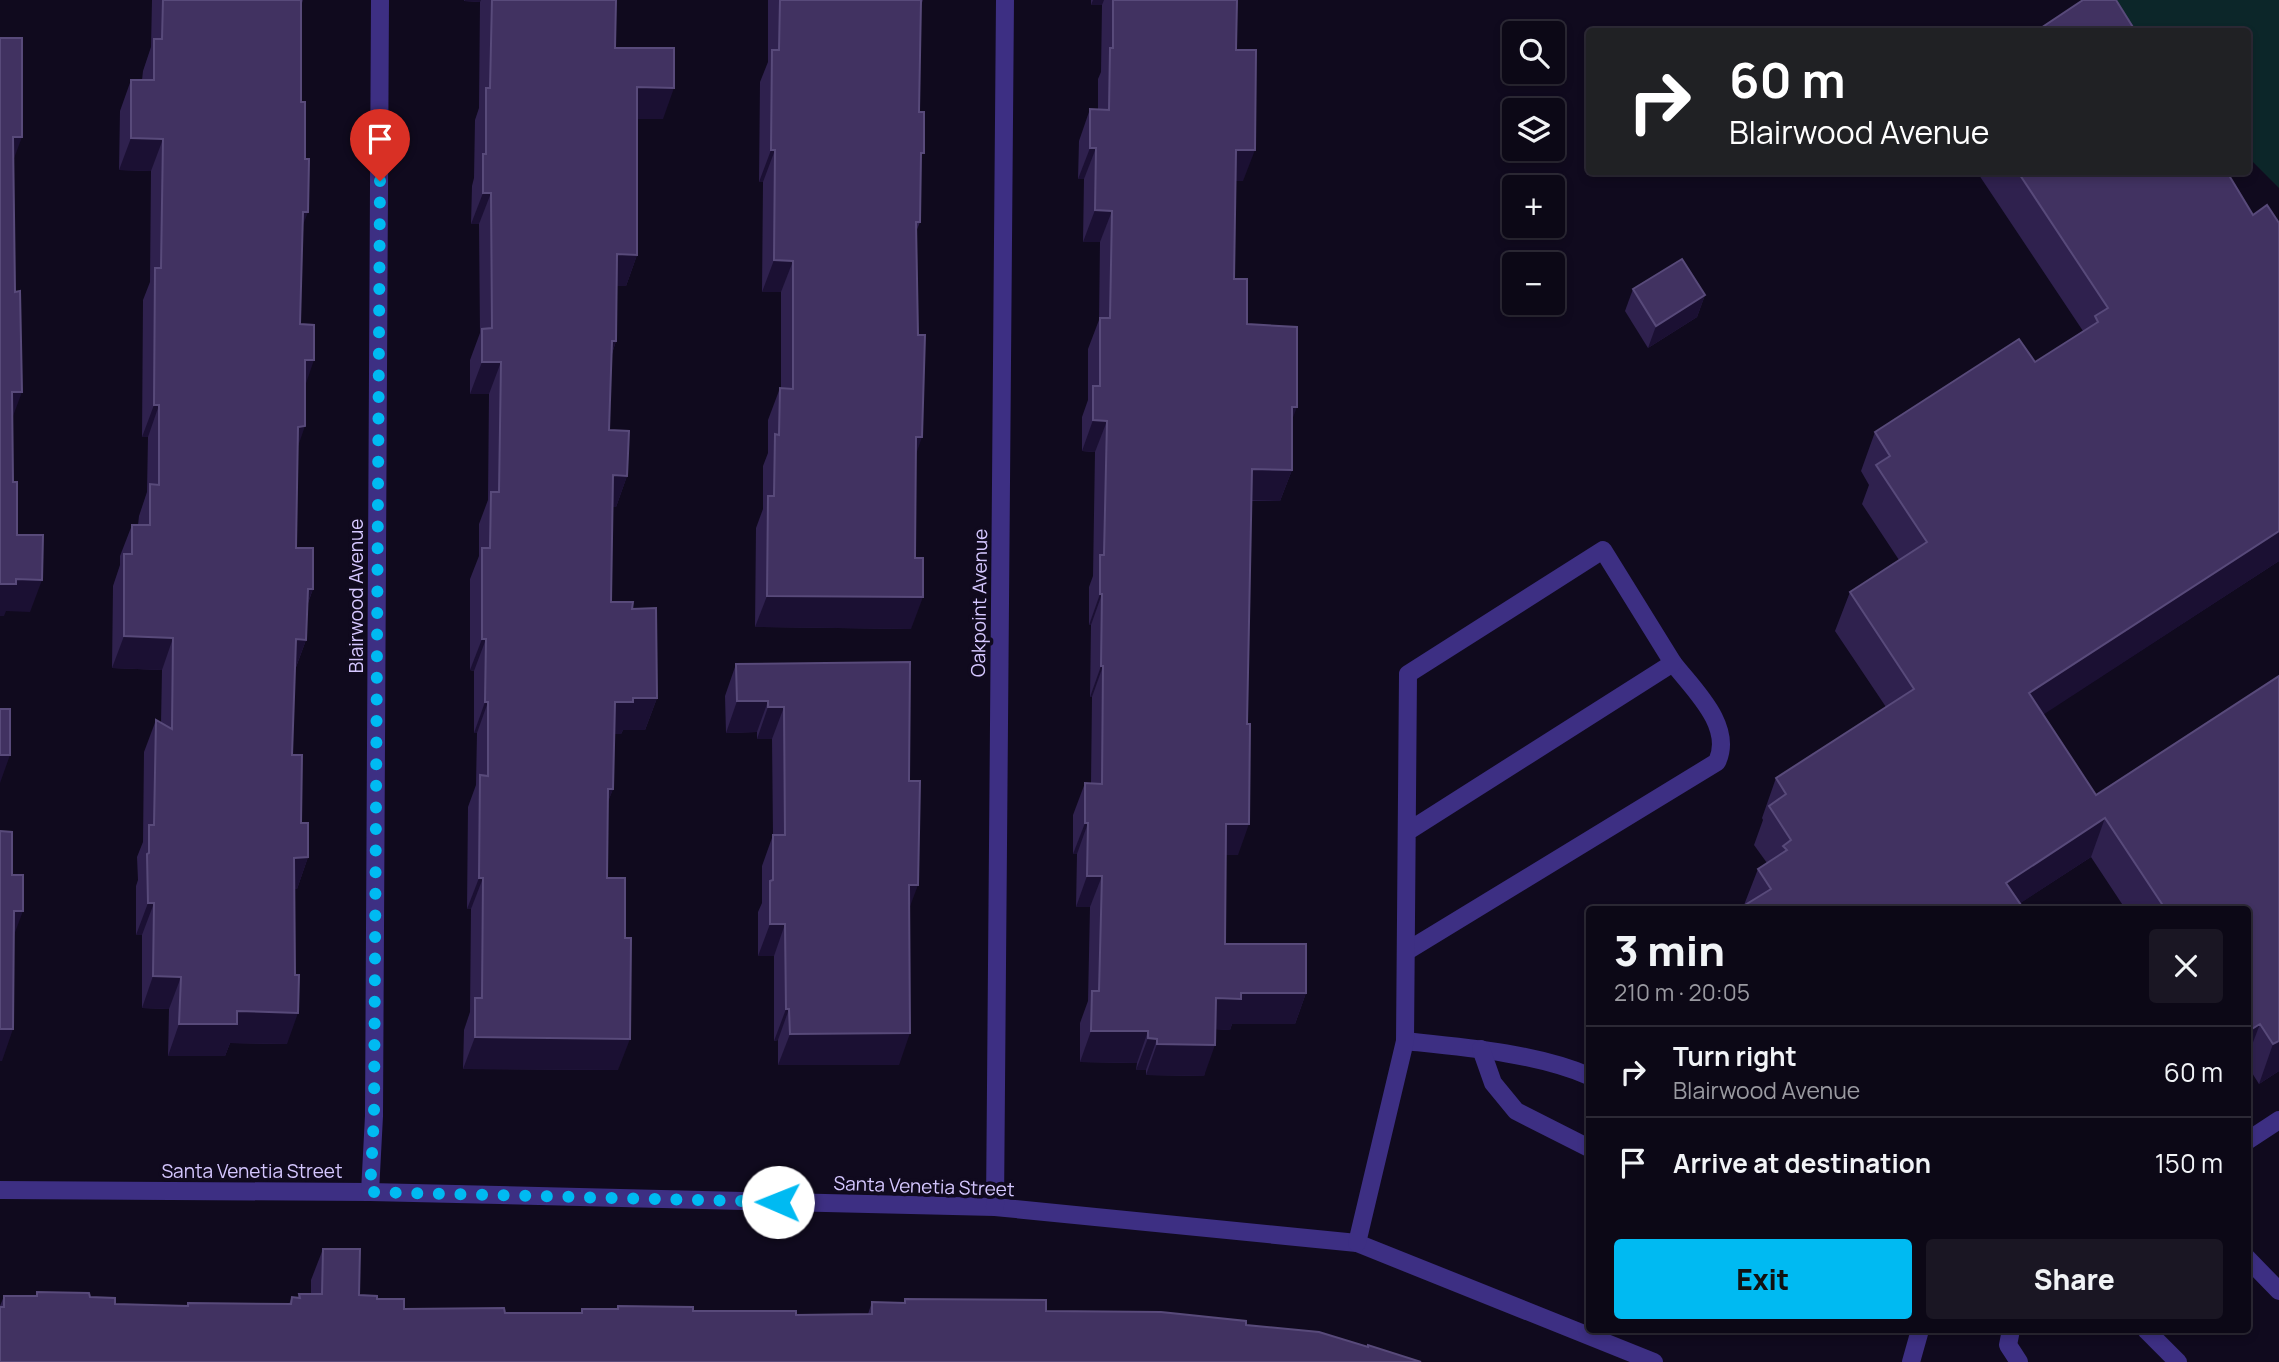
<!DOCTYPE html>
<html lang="en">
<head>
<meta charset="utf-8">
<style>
  :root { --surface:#0c0816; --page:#1a1623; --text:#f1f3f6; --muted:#9a9aa1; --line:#2c2935; --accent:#00baf2 }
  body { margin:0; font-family:Manrope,sans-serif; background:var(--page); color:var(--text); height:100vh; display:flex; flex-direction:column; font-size:26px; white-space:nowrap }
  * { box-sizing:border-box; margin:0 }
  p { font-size:23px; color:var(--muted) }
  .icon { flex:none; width:38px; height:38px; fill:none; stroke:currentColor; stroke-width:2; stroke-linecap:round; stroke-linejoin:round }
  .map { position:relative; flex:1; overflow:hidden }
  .sheet { position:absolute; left:1586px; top:906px; width:665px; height:427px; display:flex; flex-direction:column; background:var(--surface); border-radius:7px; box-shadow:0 4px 10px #0003,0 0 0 2px var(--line) }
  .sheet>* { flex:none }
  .banner { position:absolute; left:1586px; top:28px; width:665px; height:147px; border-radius:7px; box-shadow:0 4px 10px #0003,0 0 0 2px var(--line); background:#202124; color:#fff; overflow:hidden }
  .controls { position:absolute; left:1502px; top:21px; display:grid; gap:14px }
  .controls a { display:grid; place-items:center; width:63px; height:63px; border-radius:7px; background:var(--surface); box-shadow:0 4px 10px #0003,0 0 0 2px var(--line); font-size:35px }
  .pin { position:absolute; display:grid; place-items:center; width:60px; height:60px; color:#fff; margin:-72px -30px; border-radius:50% 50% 50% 0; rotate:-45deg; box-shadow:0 0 7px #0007 }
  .pin .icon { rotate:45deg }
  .me { position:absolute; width:77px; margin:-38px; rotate:271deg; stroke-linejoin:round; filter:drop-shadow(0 0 5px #0008) }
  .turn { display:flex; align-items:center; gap:24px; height:147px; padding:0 28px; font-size:32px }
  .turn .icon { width:91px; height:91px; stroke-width:2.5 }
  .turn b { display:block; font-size:49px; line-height:60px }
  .round { display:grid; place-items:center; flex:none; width:74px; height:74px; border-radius:7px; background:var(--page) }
  .headline { display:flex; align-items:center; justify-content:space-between; height:119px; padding:0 28px }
  h1 { font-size:42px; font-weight:800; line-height:52px }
  .primary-button { display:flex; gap:14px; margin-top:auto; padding:14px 28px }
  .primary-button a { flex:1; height:80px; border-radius:7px; background:var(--accent); color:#111; font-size:28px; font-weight:800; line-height:80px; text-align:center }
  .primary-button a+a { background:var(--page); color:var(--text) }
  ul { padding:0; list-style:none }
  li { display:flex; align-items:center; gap:21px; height:91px; padding:0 28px; border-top:2px solid var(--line) }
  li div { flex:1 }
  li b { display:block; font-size:26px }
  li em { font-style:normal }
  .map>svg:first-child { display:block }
  .green { fill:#0c2629 }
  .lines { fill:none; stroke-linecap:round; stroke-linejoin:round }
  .minor { stroke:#3d2f83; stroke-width:18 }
  .wall { fill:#2f214e }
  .shaded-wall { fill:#1b1033 }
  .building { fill:#413261; stroke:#584a7a; stroke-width:2 }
  .route { stroke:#00baf2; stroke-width:12; stroke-dasharray:0 21.6 }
  .labels { text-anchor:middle; stroke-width:7; stroke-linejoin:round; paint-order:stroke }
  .street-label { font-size:19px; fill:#d5c7ff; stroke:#100a1e }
</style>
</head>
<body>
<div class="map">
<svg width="2279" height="1362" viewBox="0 0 2279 1362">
  <rect width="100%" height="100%" fill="#100a1e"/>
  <polygon class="green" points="2108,0 2279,0 2279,188 2247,156 2247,32 2121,31"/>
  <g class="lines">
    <g class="minor">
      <path d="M1407,951L1717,762C1734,726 1693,689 1673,663"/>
      <path d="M1405,1041C1463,1047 1536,1053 1589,1076"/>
      <polyline points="1481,1049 1493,1083 1516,1111 1589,1148"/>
      <polyline points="2247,1141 2279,1120"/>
      <polyline points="0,1190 370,1192 995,1207 1357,1243 1654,1362"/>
      <polyline points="370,1192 374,1116 380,0"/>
      <polyline points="995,1207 1005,0"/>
      <polyline points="1357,1243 1405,1041 1408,674 1603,550 1673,663 1407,832"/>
      <polyline points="2247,1258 2279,1291"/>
      <polyline points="2011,1330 2008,1345 2019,1362"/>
      <polyline points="2146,1330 2178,1362"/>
      <polyline points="1911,1362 1920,1330"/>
    </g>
  </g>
  <g class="wall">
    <polygon points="152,0 303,0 301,6 302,227 300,324 305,385 298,446 296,548 313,589 307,606 306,640 295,670 292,755 301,823 308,857 297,889 294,889 287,1044 230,1043 225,1056 168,1056 169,1009 142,1008 142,935 136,935 136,886 138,880 137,857 143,842 144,752 156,720 161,723 162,670 112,668 113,586 120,565 120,556 132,525 138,525 139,516 147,492 148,437 142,437 143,300 150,282 151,171 119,170 120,111 131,80 142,80 143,71 151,47"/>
    <polygon points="464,0 616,0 615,48 663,119 637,119 637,255 626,286 617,286 616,341 612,354 609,430 627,476 616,507 613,507 611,602 632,609 657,698 645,730 623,730 621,734 614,734 613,789 608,801 607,878 618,1070 463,1069 464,1030 470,1012 471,909 467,909 468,807 476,785 477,733 474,733 474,671 470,670 470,579 479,556 479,524 488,500 489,394 470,394 470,360 480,333 479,224 471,224 472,186 474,178 475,120 479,108 480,2 464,1"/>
    <polygon points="768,0 923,0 920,8 920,222 916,232 916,455 911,629 755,627 756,528 763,509 763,466 768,453 768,420 780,388 781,388 781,292 762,292 763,182 759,182 760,82 768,62"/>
    <polygon points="1091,0 1237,0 1236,50 1243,181 1235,181 1234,279 1247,324 1292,420 1292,470 1280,501 1251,501 1238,855 1226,855 1225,944 1306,993 1295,1024 1232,1024 1230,1030 1215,1029 1204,1076 1146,1075 1146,1070 1136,1070 1137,1063 1080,1062 1080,1023 1088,1001 1090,907 1076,907 1077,854 1073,854 1073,815 1085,783 1091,783 1092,697 1090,697 1091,625 1089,625 1089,587 1093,576 1095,452 1082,451 1082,417 1088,400 1088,349 1099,320 1100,242 1083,242 1084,179 1078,179 1079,141 1090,109 1098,110 1098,79 1101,72 1102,5 1091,5"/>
    <polygon points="1977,172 2227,172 2253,215 2279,223 2279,561 2043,714 2096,795 2279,676 2279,1071 2259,1084 2247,1065 2247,910 2126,910 2091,857 2020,903 2021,905 2019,910 1737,910 1744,905 1758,869 1767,863 1754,845 1763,820 1762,818 1776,778 1886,707 1835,631 1850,592 1899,560 1862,504 1869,485 1861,471 1875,432 2035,362 2083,331"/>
    <polygon points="1633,289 1705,295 1697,317 1648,348 1625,311"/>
    <polygon points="736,664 909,781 910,908 899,1065 778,1065 778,1040 774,1041 774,956 758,956 758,912 762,903 762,866 773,835 772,739 757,739 757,732 726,733 725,696"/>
    <polygon points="323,1249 359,1295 377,1299 404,1309 505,1313 581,1313 582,1309 617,1309 618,1306 693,1311 796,1315 868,1314 872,1302 904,1303 905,1299 1046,1311 1246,1325 1368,1347 1421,1362 0,1362 0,1306 4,1296 36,1296 37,1292 90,1297 115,1304 187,1306 188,1303 289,1304 292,1297 298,1298 299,1294 311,1294 311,1280"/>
  </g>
  <g class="shaded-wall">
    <polygon points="465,0 481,0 480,2 464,1"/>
    <polygon points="1093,0 1104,0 1102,5 1091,5"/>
    <polygon points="637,87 674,88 663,119 625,119"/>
    <polygon points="13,137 22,137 10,169"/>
    <polygon points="131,138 163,139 151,171 119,170"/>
    <polygon points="1090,148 1096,148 1084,179 1078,179"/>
    <polygon points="771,150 775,150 763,182 759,182"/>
    <polygon points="1236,150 1255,150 1243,181 1224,181"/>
    <polygon points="483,193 491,193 479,224 471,224"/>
    <polygon points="1095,210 1112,211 1100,242 1083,242"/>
    <polygon points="303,212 308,212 296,243"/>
    <polygon points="617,254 637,255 626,286 606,286"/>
    <polygon points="774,260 793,261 781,292 762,292"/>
    <polygon points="1705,295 1697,317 1648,348 1656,326"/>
    <polygon points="612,341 616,341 605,373"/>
    <polygon points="305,360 314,360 303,392"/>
    <polygon points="482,362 501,362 489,394 470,394"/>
    <polygon points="12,392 22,392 10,424"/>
    <polygon points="154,405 159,405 148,437 142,437"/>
    <polygon points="1292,407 1297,407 1285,438"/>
    <polygon points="1093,420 1107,421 1095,452 1082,451"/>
    <polygon points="305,426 294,458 298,427"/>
    <polygon points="916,437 922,437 911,469"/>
    <polygon points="1252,469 1292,470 1280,501 1241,500"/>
    <polygon points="613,475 627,476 616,507 602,507"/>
    <polygon points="2279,531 2279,561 2015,733 2029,693"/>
    <polygon points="16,579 42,580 30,612 6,611 4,616 0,616 0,584"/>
    <polygon points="308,589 313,589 301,620"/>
    <polygon points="1100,594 1102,594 1091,625 1089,625"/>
    <polygon points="767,596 923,597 911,629 755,627"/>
    <polygon points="124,636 173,638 162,670 112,668"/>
    <polygon points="296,639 306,640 294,672"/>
    <polygon points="482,639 486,639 474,671 470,670"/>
    <polygon points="1101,666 1103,666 1092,697 1090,697"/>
    <polygon points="633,698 657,698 645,730 623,730 621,734 603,734 615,702"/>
    <polygon points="737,701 768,701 757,732 726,733"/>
    <polygon points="485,702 488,702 477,733 474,733"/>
    <polygon points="768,707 784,707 772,739 757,739"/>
    <polygon points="0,755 10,755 0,783"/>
    <polygon points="608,789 613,789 601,821"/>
    <polygon points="2105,818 2091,857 2010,910 2006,883"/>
    <polygon points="1085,823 1088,823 1077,854 1073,854"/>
    <polygon points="1226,824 1249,824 1238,855 1214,855"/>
    <polygon points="308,857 297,889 282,890 294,858"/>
    <polygon points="1087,876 1102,876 1090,907 1076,907"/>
    <polygon points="479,878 483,878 471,909 467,909"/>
    <polygon points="909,885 918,885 906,917"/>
    <polygon points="148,903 154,903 142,935 136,935"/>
    <polygon points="14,911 23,911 11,943"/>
    <polygon points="770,924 785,924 774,956 758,956"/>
    <polygon points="153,976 181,977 169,1009 142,1008"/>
    <polygon points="1241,993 1306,993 1295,1024 1232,1024 1230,1030 1204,1029 1216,998"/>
    <polygon points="786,1009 789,1009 778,1040 774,1041"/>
    <polygon points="237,1011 298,1013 287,1044 230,1043 225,1056 168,1056 179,1024"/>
    <polygon points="2260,1024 2247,1058 2247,1032"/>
    <polygon points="0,1029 13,1029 2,1061 0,1061"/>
    <polygon points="1091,1031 1148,1031 1137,1063 1080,1062"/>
    <polygon points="910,1033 899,1065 778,1065 790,1034"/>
    <polygon points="475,1037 630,1039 618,1070 463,1069"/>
    <polygon points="1148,1038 1157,1039 1146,1070 1136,1070"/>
    <polygon points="2279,1041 2279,1071 2259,1084 2273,1044"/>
    <polygon points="1157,1044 1215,1045 1204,1076 1146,1075"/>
  </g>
  <g class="building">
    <polygon points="163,0 301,0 301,102 305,102 305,159 309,159 308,212 303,212 300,324 314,325 314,360 305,360 305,426 298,427 296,548 313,548 313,589 308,589 306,640 296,639 292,755 302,755 301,823 308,823 308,857 294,858 295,975 299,975 298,1013 237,1011 237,1024 179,1024 181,977 153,976 154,903 148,903 147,854 149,853 149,825 154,825 156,720 172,729 173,638 124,636 124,554 132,554 132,525 150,525 150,484 159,485 159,405 154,405 155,268 161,268 163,139 131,138 131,80 154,80 154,39 162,39"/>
    <polygon points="492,0 616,0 615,48 674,48 674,88 637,87 637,255 617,254 616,341 612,341 609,430 629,431 627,476 613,475 611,602 633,602 632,609 656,608 657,698 633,698 633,702 615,702 613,789 608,789 607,878 625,878 625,938 631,938 630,1039 475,1037 475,998 482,998 483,878 479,878 480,775 488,776 488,702 485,702 486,639 482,639 482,548 490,548 491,492 499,492 501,362 482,362 482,329 492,328 491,193 483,193 483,154 486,154 486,88 490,88"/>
    <polygon points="780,0 921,0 919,112 924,112 924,153 921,153 920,222 916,222 918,335 925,335 922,437 916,437 915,558 923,558 923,597 767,596 768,496 774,496 775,434 779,435 780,388 793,389 793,261 774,260 775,150 771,150 772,50 779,50"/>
    <polygon points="1113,0 1237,0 1236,50 1256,50 1255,150 1236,150 1234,279 1247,279 1247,324 1297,327 1297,407 1292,407 1292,470 1252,469 1247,724 1250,724 1249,824 1226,824 1225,944 1306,944 1306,993 1241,993 1241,999 1216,998 1215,1045 1157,1044 1157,1039 1148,1038 1148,1031 1091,1031 1092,991 1099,991 1102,876 1087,876 1088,823 1085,823 1085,783 1102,784 1103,666 1101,666 1102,594 1100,594 1100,555 1104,555 1107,421 1093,420 1093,386 1100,386 1100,318 1110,318 1112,211 1095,210 1096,148 1090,148 1090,109 1109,110 1110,48 1113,48"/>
    <polygon points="2083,0 2116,0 2136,32 2035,32"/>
    <polygon points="0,38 22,38 22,137 13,137 15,292 20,291 22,392 12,392 13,482 17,482 17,535 43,535 42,580 16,579 16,584 0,584"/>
    <polygon points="2018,172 2227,172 2253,215 2267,205 2279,223 2279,531 2029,693 2096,795 2279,676 2279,1041 2273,1044 2260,1024 2247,1032 2247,910 2166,910 2105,818 2006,883 2021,905 2012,910 1737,910 1771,889 1758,869 1787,850 1783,846 1791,840 1769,806 1786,794 1776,778 1914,689 1850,592 1927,542 1876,465 1890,456 1875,432 2019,339 2035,362 2098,322 2095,316 2108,308"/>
    <polygon points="1682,259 1705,295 1656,326 1633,289"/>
    <polygon points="910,662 909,781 920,781 918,885 909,885 910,1033 790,1034 789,1009 786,1009 785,924 770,924 770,881 773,880 773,835 785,835 784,707 768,707 768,701 737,701 736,664"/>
    <rect x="0" y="709" width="10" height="46"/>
    <polygon points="0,831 12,832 12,875 23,875 23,911 14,911 13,1029 0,1029"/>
    <polygon points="323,1249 360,1249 359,1295 377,1296 377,1299 404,1299 404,1309 504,1308 505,1313 582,1313 582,1309 618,1309 618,1306 693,1307 693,1311 796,1311 796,1315 872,1314 872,1302 905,1303 905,1299 1046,1300 1046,1311 1161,1312 1246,1321 1246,1325 1319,1332 1368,1347 1368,1345 1421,1362 0,1362 0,1307 4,1307 4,1296 37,1296 37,1292 89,1293 90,1297 115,1298 115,1304 188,1306 188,1303 291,1304 292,1297 300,1298 299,1294 322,1294"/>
  </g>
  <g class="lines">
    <polyline class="route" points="380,181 374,1116 370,1192 778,1202"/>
  </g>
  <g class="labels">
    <g class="street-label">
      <text transform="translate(356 596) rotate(-90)" y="7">Blairwood Avenue</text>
      <text transform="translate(979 603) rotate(-89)" y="7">Oakpoint Avenue</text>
      <text x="252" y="1178">Santa Venetia Street</text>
      <text transform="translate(924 1186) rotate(2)" y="7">Santa Venetia Street</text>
    </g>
  </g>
</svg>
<div class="controls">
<a><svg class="icon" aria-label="search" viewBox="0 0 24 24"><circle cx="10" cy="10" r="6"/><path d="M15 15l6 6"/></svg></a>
<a><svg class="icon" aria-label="layers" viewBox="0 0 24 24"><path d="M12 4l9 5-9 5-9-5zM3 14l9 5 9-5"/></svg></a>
<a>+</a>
<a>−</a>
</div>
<div class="pin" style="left:380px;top:181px;background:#d93025"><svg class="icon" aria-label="arrive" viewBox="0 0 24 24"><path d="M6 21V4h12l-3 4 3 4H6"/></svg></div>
<svg class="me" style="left:778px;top:1202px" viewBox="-20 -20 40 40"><circle r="19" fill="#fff"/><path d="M0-13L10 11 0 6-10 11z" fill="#00baf2"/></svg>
<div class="banner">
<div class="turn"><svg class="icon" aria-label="right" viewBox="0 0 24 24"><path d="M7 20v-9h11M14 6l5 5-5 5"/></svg><div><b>60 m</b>Blairwood Avenue</div></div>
</div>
<section class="sheet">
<div class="headline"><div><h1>3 min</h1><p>210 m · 20:05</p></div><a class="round"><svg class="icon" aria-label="close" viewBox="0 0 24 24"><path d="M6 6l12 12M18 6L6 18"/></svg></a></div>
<ul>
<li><svg class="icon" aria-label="right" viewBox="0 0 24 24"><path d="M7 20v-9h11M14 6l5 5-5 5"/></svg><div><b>Turn right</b><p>Blairwood Avenue</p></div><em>60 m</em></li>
<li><svg class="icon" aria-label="arrive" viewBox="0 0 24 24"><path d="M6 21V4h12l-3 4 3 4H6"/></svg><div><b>Arrive at destination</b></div><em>150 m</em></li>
</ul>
<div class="primary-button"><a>Exit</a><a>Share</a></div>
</section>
</div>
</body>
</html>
